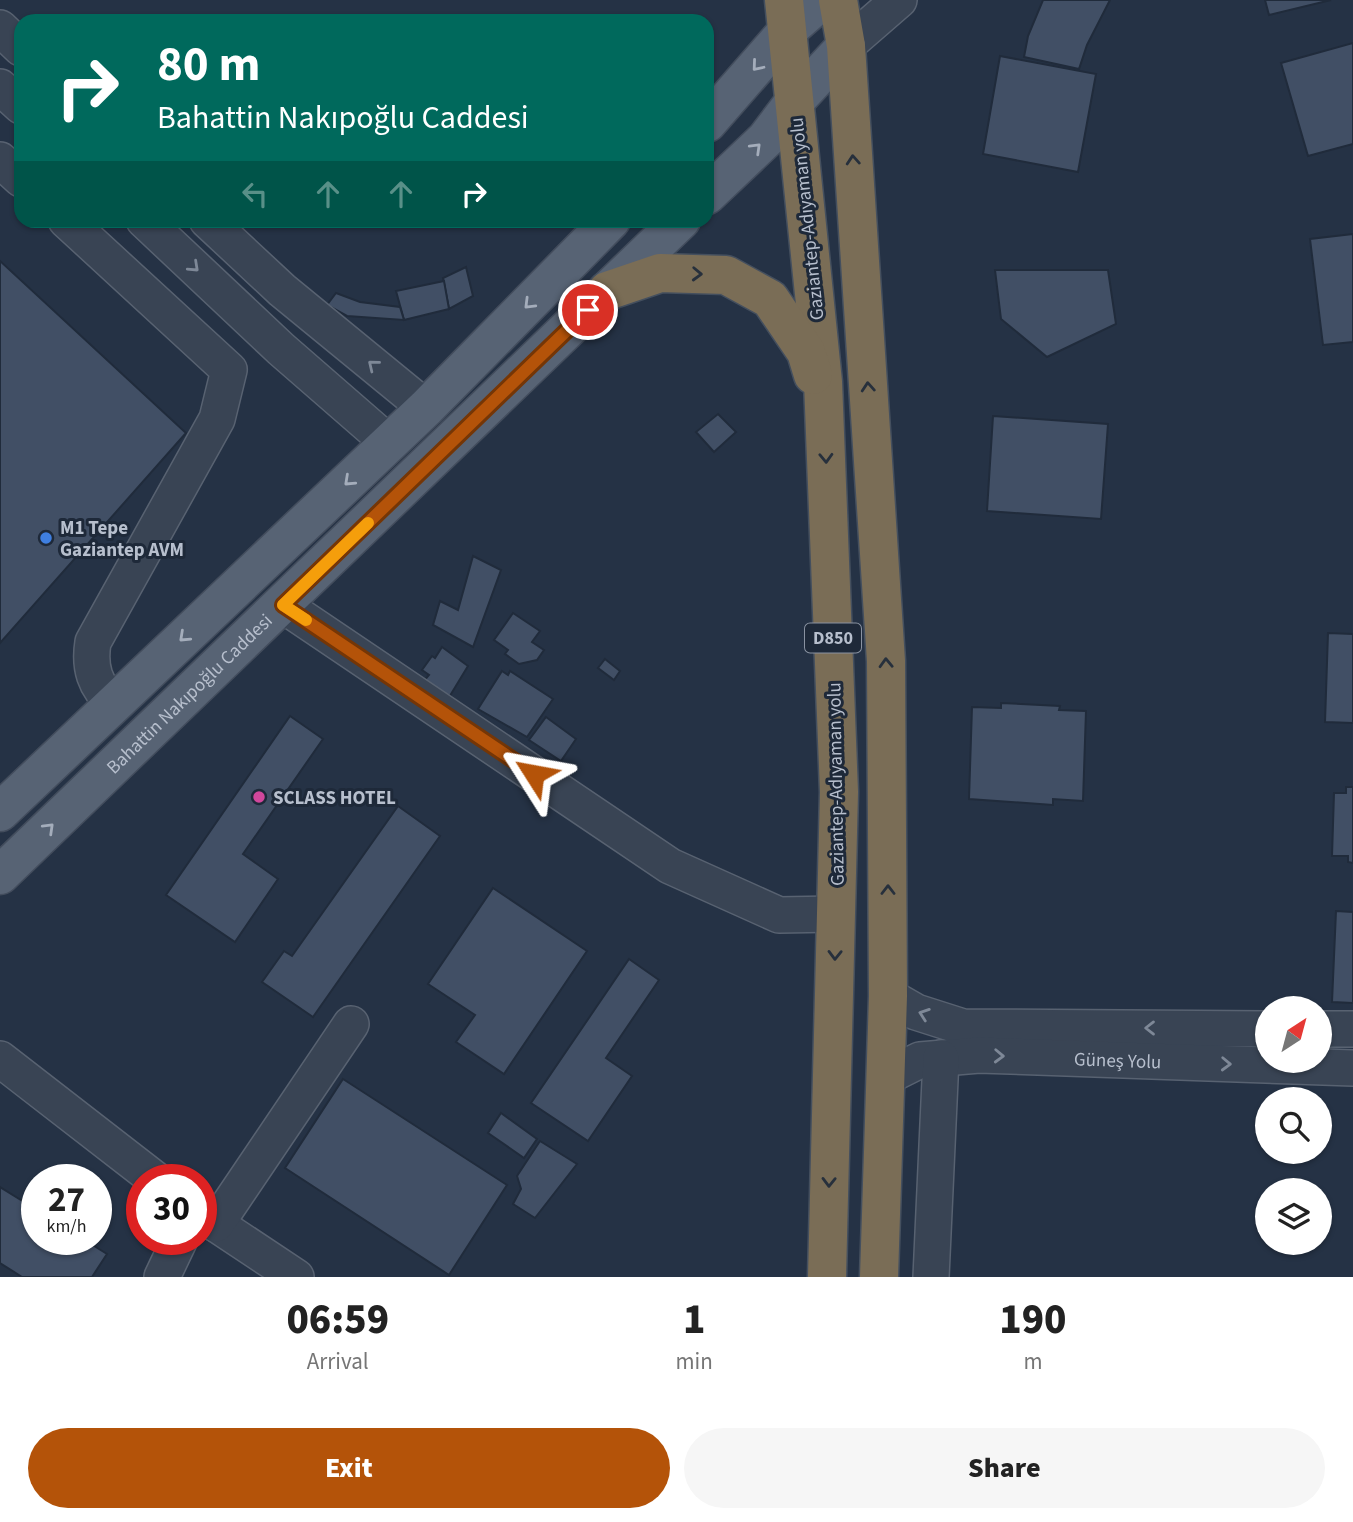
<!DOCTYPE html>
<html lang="en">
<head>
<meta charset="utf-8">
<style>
  :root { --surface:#fff; --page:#f6f6f6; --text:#222; --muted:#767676; --accent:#b45309 }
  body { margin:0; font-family:"Source Sans 3",sans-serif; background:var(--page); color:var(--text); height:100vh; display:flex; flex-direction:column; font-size:26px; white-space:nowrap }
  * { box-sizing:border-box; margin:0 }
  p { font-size:23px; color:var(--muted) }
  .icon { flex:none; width:38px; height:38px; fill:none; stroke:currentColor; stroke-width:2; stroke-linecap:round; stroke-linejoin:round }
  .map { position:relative; height:1277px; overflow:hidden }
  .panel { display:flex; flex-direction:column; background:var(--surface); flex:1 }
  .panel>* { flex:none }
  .top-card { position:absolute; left:14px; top:14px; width:700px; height:214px; border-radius:21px; box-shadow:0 2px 5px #0004; background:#00695c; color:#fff; overflow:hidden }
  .needle { width:46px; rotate:36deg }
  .buttons { position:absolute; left:1255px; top:996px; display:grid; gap:14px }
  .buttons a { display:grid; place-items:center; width:77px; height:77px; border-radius:50%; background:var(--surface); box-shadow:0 2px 5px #0004; font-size:35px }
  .speed { position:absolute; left:21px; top:1164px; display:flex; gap:14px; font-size:35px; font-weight:700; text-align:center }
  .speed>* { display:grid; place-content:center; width:91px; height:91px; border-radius:50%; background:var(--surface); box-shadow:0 2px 5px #0004; line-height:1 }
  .speed small { font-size:18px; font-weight:400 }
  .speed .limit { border:10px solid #d22; background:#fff; color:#111 }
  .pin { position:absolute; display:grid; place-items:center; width:60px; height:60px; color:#fff; margin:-30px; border:4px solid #fff; border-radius:50%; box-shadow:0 2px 7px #0007 }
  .me { position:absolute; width:77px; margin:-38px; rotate:304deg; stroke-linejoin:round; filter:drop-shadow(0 0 5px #0008) }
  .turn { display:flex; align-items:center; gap:24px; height:147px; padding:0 28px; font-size:32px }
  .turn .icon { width:91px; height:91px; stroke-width:2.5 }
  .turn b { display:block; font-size:49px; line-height:60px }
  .lanes { display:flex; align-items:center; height:66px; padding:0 28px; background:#0003; justify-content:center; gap:35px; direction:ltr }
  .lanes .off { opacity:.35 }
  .eta { display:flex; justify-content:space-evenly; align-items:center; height:119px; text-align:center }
  .eta b { font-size:42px; font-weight:800; line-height:49px }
  .primary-button { display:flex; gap:14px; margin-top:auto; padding:14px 28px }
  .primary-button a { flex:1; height:80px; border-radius:42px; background:var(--accent); color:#fff; font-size:28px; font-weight:800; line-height:80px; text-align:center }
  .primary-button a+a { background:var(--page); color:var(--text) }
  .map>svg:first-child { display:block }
  .building { fill:#414f65; stroke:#202b3b; stroke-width:2 }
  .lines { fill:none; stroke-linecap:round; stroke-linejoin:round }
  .minor-casing { stroke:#586271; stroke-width:38 }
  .major-casing { stroke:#434d5d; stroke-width:41 }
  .highway-casing { stroke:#444f5e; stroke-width:41 }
  .minor { stroke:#394454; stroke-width:35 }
  .major { stroke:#576374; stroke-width:38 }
  .highway { stroke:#7a6d56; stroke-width:38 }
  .oneway { stroke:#a4adbb }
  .oneway2 { stroke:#27303c }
  .oneway3 { stroke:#7e8897 }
  .route-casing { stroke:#753606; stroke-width:18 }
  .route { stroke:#b45309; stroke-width:12 }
  .slow { stroke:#f59e0b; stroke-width:12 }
  .shop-dot { fill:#3f7fe0; stroke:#1e2939; stroke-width:2.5 }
  .hotel-dot { fill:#d1479c; stroke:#1e2939; stroke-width:2.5 }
  .labels { text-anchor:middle; stroke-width:6; stroke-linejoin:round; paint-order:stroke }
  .shield { fill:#1e2939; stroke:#8992a1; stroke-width:2 }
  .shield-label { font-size:18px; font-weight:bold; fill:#b7bfcd }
  .street-label { font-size:19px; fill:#b7bfcd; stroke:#1e2939 }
  .poi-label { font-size:19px; font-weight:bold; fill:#b7bfcd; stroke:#1e2939; text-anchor:start }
</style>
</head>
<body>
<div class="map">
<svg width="1353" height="1277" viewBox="0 0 1353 1277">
  <rect width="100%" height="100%" fill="#253245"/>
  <g class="building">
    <polygon points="1043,0 1110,0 1087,45 1079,69 1024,57 1028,36"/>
    <polygon points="1265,0 1331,0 1269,15"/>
    <polygon points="1353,43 1353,144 1308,156 1281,63"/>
    <polygon points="1000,56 1096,74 1078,172 983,154"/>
    <polygon points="1353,234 1353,342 1323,345 1310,239"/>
    <polygon points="0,261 186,433 0,643"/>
    <polygon points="466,267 473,296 449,309 443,278"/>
    <polygon points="995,270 1108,270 1116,324 1047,357 1001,319"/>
    <polygon points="444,281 449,309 404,320 396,291"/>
    <polygon points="336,293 360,302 400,307 404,320 347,316 327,305"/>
    <polygon points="718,414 736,432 714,452 696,432"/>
    <polygon points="993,416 1108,424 1101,519 987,511"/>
    <polygon points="473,556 501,570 473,647 433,625 440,601 458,610"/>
    <polygon points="513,613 540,631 532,642 544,650 537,660 519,664 505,654 508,650 494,640"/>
    <polygon points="1328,633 1353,634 1353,723 1325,722"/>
    <polygon points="442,647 468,666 448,699 423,682 429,675 422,670 432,656 435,658"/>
    <polygon points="605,659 620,671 614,680 598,668"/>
    <polygon points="502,671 508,675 510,671 553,699 527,737 478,709"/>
    <polygon points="1001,703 1060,706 1059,710 1086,711 1083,801 1053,799 1053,805 969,799 972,707 1001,708"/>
    <polygon points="290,716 323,739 243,854 278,879 235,942 166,895"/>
    <polygon points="546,717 576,739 561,761 529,740"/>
    <polygon points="1346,787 1353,787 1353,863 1348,862 1348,856 1332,856 1334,793 1346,793"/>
    <polygon points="398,806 440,836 313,1017 262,982 284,951 292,956"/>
    <polygon points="493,888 587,951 504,1074 456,1042 475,1015 428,984"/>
    <polygon points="1336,911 1353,912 1353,1003 1332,1002"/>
    <polygon points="629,959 659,980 606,1058 632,1076 588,1141 531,1103"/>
    <polygon points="343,1079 507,1185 449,1275 285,1168"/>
    <polygon points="501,1113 537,1139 524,1158 488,1133"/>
    <polygon points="540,1141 577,1164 535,1218 513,1204 521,1189 517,1176"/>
    <polygon points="0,1187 37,1210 37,1239 83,1239 107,1254 92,1277 22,1277 0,1263"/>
  </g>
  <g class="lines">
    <defs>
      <g id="minor">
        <polyline points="0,28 21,48"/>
        <polyline points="846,46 899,0"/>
        <polyline points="0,87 21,106"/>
        <polyline points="0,160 21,179"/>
        <path d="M66,220L229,370L217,419L93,642C89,667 94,686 115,704"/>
        <polyline points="144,220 281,349 389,443"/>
        <polyline points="207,220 282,290 426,408"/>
        <polyline points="283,605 670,866 779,915 836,914"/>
        <polyline points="888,996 916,1012 963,1027 1267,1029"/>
        <polyline points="1320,1029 1353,1029"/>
        <polyline points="0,1059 156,1180"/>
        <path id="s1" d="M886,1077L920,1060L979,1055L1353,1068"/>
        <polyline points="201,1214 296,1277"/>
        <polyline points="216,1224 351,1024"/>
        <polyline points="162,1277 180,1239"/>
        <polyline points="931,1277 941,1058"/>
      </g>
      <g id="major">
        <polyline points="707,123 789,29 822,0"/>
        <polyline points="707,195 766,139 794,102 846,46"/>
        <polyline points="0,812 426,408 611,220"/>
        <path id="s2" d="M0,875L681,220"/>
      </g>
      <g id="highway">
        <polyline points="784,0 823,382 839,792 827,1277"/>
        <polyline points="838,0 846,46 886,661 888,996 879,1277"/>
        <polyline points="607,291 660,273 726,275 770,299 806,352 813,375"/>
      </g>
    </defs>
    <use href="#minor" class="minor-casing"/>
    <use href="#major" class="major-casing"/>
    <use href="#highway" class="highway-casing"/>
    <use href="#minor" class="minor"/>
    <use href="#major" class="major"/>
    <use href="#highway" class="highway"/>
  </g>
  <defs><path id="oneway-chevron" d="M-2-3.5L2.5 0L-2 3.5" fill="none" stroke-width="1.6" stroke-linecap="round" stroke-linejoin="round" transform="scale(1.75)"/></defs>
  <g class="oneway">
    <use href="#oneway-chevron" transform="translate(757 66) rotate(130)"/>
    <use href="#oneway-chevron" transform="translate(756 148) rotate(-44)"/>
    <use href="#oneway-chevron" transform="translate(529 304) rotate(135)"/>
    <use href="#oneway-chevron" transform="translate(349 481) rotate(137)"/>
    <use href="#oneway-chevron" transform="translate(184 637) rotate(137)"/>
    <use href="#oneway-chevron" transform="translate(49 828) rotate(-44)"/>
  </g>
  <g class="oneway2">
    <use href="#oneway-chevron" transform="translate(853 160) rotate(-94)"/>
    <use href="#oneway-chevron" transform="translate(697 274) rotate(2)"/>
    <use href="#oneway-chevron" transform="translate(868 387) rotate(-94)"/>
    <use href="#oneway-chevron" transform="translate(826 458) rotate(88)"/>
    <use href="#oneway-chevron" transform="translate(886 663) rotate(-92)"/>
    <use href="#oneway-chevron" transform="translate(888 890) rotate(-90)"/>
    <use href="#oneway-chevron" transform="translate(835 955) rotate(91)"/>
    <use href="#oneway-chevron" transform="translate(829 1182) rotate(91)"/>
  </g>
  <g class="oneway3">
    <use href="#oneway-chevron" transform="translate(194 267) rotate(43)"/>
    <use href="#oneway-chevron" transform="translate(373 365) rotate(-141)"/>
    <use href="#oneway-chevron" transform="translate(924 1014) rotate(-161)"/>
    <use href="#oneway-chevron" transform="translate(1150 1028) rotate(-180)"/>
    <use href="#oneway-chevron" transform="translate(999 1056) rotate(2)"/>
    <use href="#oneway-chevron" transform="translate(1226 1064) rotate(2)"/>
  </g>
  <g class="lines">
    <defs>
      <polyline id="route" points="534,774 283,605 588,310"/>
    </defs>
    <use href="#route" class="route-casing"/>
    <use href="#route" class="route"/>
    <polyline class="slow" points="306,620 283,605 368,523"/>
  </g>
  <circle class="shop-dot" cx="46" cy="538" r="7"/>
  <circle class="hotel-dot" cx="259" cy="797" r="7"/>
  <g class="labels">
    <rect class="shield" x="805" y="623.5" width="56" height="29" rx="5"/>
    <g class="shield-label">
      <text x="833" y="644">D850</text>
    </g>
    <g class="street-label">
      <text transform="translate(806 219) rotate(-96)" y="7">Gaziantep-Adıyaman yolu</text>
      <text dy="7" stroke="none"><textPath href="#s2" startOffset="262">Bahattin Nakıpoğlu Caddesi</textPath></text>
      <text transform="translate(835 784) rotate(-91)" y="7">Gaziantep-Adıyaman yolu</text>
      <text dy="7" stroke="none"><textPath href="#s1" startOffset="236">Güneş Yolu</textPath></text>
    </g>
    <g class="poi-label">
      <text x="60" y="534">M1 Tepe<tspan x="60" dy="22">Gaziantep AVM</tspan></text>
      <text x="273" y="804">SCLASS HOTEL</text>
    </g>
  </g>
</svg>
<div class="buttons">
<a><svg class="needle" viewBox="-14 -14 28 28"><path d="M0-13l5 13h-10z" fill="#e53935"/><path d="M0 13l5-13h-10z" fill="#767676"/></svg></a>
<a><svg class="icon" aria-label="search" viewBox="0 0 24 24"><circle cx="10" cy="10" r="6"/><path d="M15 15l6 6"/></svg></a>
<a><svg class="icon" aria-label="layers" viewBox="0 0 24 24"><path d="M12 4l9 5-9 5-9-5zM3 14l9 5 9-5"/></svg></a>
</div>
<div class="speed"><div>27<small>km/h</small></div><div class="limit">30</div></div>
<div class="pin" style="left:588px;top:310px;background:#d93025"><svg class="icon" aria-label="arrive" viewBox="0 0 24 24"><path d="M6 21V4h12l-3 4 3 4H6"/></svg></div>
<svg class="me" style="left:534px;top:774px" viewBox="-20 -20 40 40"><path d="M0-17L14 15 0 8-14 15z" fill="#b45309" stroke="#fff" stroke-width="4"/></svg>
<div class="top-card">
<div class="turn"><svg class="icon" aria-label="right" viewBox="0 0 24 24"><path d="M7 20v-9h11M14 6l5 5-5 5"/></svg><div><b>80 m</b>Bahattin Nakıpoğlu Caddesi</div></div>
<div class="lanes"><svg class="icon off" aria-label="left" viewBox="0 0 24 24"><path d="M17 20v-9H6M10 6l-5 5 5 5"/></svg><svg class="icon off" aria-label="ahead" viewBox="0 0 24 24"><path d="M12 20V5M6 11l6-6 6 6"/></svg><svg class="icon off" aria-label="ahead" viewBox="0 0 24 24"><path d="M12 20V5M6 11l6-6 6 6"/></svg><svg class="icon" aria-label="right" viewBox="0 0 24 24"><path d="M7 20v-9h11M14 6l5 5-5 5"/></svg></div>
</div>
</div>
<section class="panel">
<div class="eta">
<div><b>06:59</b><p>Arrival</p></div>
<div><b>1</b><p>min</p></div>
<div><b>190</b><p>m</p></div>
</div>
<div class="primary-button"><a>Exit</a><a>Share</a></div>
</section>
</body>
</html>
